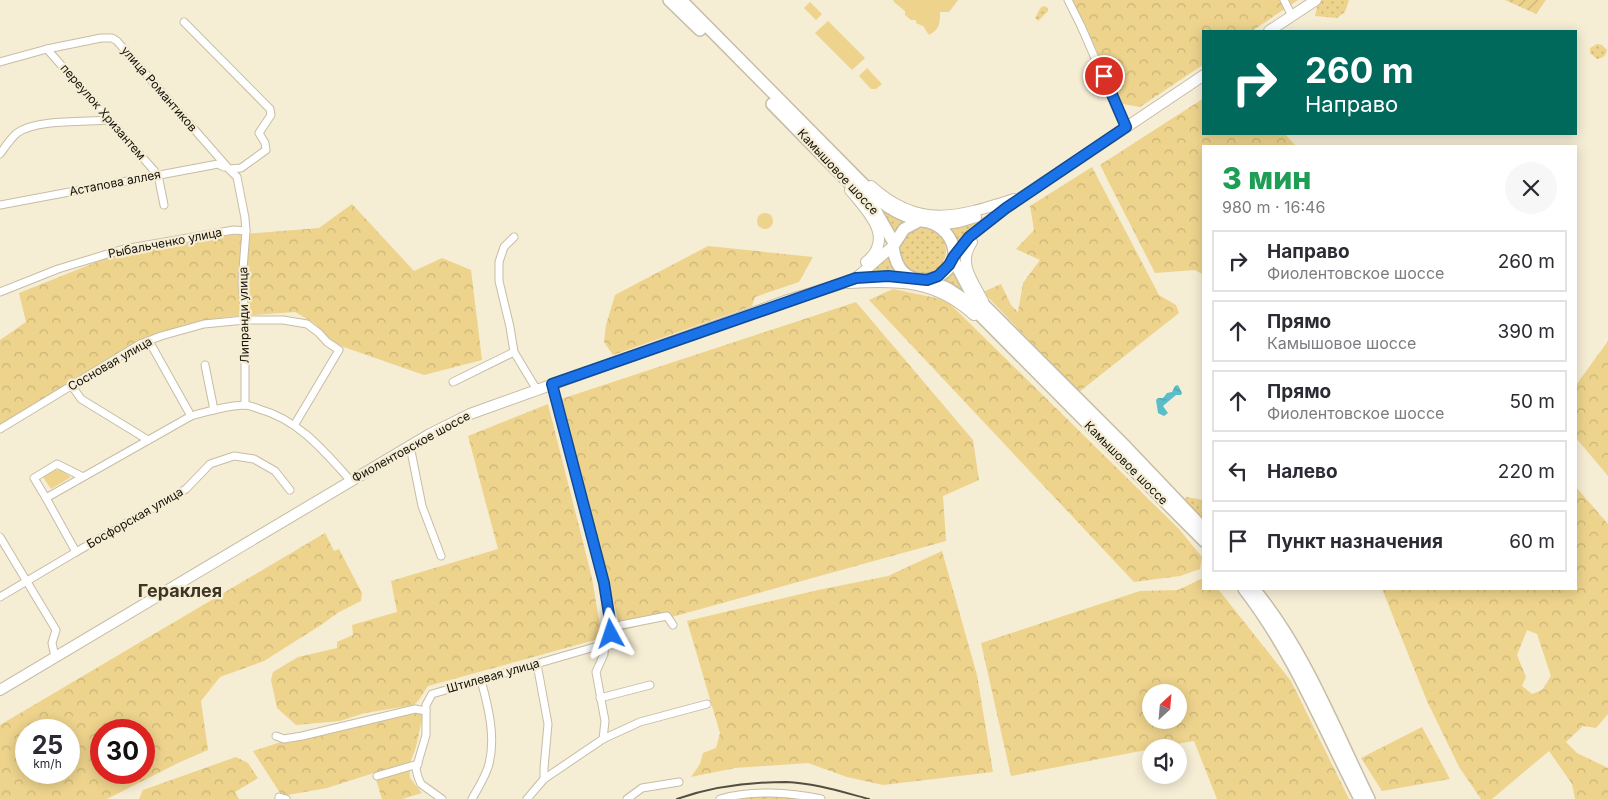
<!DOCTYPE html>
<html lang="ru">
<head>
<meta charset="utf-8">
<style>
  :root { --surface:#fff; --page:#f7f7f7; --text:#2b2b33; --muted:#7c7c81; --line:#e1e1e2 }
  body { margin:0; font-family:Inter,sans-serif; background:var(--page); color:var(--text); height:100vh; display:flex; flex-direction:column; font-size:19px; white-space:nowrap }
  * { box-sizing:border-box; margin:0 }
  p { font-size:16px; color:var(--muted) }
  .icon { flex:none; width:28px; height:28px; fill:none; stroke:currentColor; stroke-width:2; stroke-linecap:round; stroke-linejoin:round }
  .map { position:relative; flex:1; overflow:hidden }
  .panel { position:absolute; left:1202px; top:145px; width:375px; height:445px; display:flex; flex-direction:column; background:var(--surface); border-radius:0px; box-shadow:0 2px 12px #0003 }
  .panel>* { flex:none }
  .top-card { position:absolute; left:1202px; top:30px; width:375px; height:105px; border-radius:0px; box-shadow:0 2px 12px #0003; background:#00695c; color:#fff; overflow:hidden }
  .needle { width:32px; rotate:26deg }
  .controls { position:absolute; left:1142px; top:684px; display:grid; gap:10px }
  .controls a { display:grid; place-items:center; width:45px; height:45px; border-radius:50%; background:var(--surface); box-shadow:0 2px 12px #0003; font-size:25px }
  .speed { position:absolute; left:15px; top:719px; display:flex; gap:10px; font-size:25px; font-weight:700; text-align:center }
  .speed>* { display:grid; place-content:center; width:65px; height:65px; border-radius:50%; background:var(--surface); box-shadow:0 2px 12px #0003; line-height:1 }
  .speed small { font-size:12px; font-weight:400 }
  .speed .limit { border:8px solid #d22; background:#fff; color:#111 }
  .pin { position:absolute; display:grid; place-items:center; width:42px; height:42px; color:#fff; margin:-21px; border:2px solid #fff; border-radius:50%; box-shadow:0 1px 5px #0007 }
  .me { position:absolute; width:55px; margin:-28px; rotate:355deg; stroke-linejoin:round; filter:drop-shadow(0 0 4px #0008) }
  .turn { display:flex; align-items:center; gap:18px; height:105px; padding:0 20px; font-size:22px }
  .turn .icon { width:65px; height:65px; stroke-width:2.5 }
  .turn b { display:block; font-size:35px; line-height:42px }
  .round { display:grid; place-items:center; flex:none; width:52px; height:52px; border-radius:26px; background:var(--page) }
  .summary { display:flex; align-items:center; justify-content:space-between; height:85px; padding:0 20px }
  h1 { font-size:30px; font-weight:800; line-height:38px; color:#1e9e55 }
  ul { padding:0; list-style:none }
  li { display:flex; align-items:center; gap:15px; height:62px; margin:0 10px 8px; padding:0 10px; border:2px solid var(--line); border-radius:0px }
  li div { flex:1 }
  li b { display:block; font-size:19px }
  li em { font-style:normal }
  .map>svg:first-child { display:block }
  .grass { fill:url(#grass-dots) }
  .forest { fill:url(#forest-crowns); fill-rule:evenodd }
  .park { fill:#edd38c }
  .garden { fill:url(#garden-furrows) }
  .water { fill:url(#water-ripples) }
  .lines { fill:none; stroke-linecap:round; stroke-linejoin:round }
  .minor-casing { stroke:#c6bda6; stroke-width:9 }
  .secondary-casing { stroke:#c6bda6; stroke-width:12 }
  .primary-casing { stroke:#c6bda6; stroke-width:14 }
  .minor { stroke:#fff; stroke-width:7 }
  .secondary { stroke:#fff; stroke-width:10 }
  .primary { stroke:#fff; stroke-width:11 }
  .rail { stroke:#534e41; stroke-width:2 }
  .route-casing { stroke:#114b97; stroke-width:12 }
  .route { stroke:#1a73e8; stroke-width:9 }
  .labels { text-anchor:middle; stroke-width:4.5; stroke-linejoin:round; paint-order:stroke }
  .street-label { font-size:12px; fill:#151209; stroke:#f6edd5 }
  .district-label { font-size:18px; font-weight:bold; fill:#3e3623; stroke:#f6edd5 }
</style>
</head>
<body>
<div class="map">
<svg width="1608" height="799" viewBox="0 0 1608 799">
  <defs>
    <pattern id="grass-dots" width="8" height="8" patternUnits="userSpaceOnUse" patternTransform="scale(1.25)"><rect width="8" height="8" fill="#edd38c"/><path d="M2 2h.1M6 6h.1" fill="none" stroke="#cab477" stroke-width="1.8" stroke-linecap="round"/></pattern>
    <pattern id="forest-crowns" width="20" height="18" patternUnits="userSpaceOnUse" patternTransform="scale(1.25)"><rect width="20" height="18" fill="#edd38c"/><path d="M2 6a3 3 0 1 1 6 0M12 15a3 3 0 1 1 6 0" fill="none" stroke="#cab477"/></pattern>
    <pattern id="garden-furrows" width="10" height="10" patternUnits="userSpaceOnUse" patternTransform="scale(1.25)"><rect width="10" height="10" fill="#edd38c"/><path d="M-1 1l2-2M0 10L10 0M9 11l2-2" fill="none" stroke="#cab477"/></pattern>
    <pattern id="water-ripples" width="26" height="14" patternUnits="userSpaceOnUse" patternTransform="scale(1.25)"><rect width="26" height="14" fill="#59bec9"/><path d="M2 4q2-2 4 0t4 0M15 11q2-2 4 0t4 0" fill="none" stroke="#4da2ab"/></pattern>
  </defs>
  <rect width="100%" height="100%" fill="#f6edd5"/>
  <g class="grass">
    <polygon points="1321,0 1349,0 1345,12 1337,18 1315,16 1318,4"/>
    <polygon points="1045,6 1048,9 1048,11 1038,21 1035,18 1041,7"/>
    <path d="M1597,44L1602,45L1607,50C1606,56 1603,58 1597,59L1590,53V48Z"/>
    <polygon points="878,204 909,221 894,236"/>
    <polygon points="991,215 956,250 946,227 958,225"/>
    <circle cx="923" cy="251" r="23"/>
    <polygon points="890,252 898,272 876,271 867,274"/>
    <polygon points="952,266 973,300 937,280"/>
    <polygon points="1186,497 1204,500 1204,521 1184,501"/>
  </g>
  <g class="forest">
    <polygon points="1071,0 1298,0 1252,31 1204,31 1204,64 1140,107 1123,104"/>
    <polygon points="1204,98 1204,134 1285,134 1296,146 1204,146 1204,275 1195,270 1155,273 1100,165"/>
    <polygon points="1092,167 1159,295 1176,305 1179,313 1079,392 983,292 1001,284 1011,305 1018,312 1023,283 1040,260 1016,249 1034,230 1030,206"/>
    <polygon points="352,204 414,271 442,258 471,270 482,360 424,375 335,344 314,323 295,312 226,317 186,325 140,340 107,359 0,426 0,340 26,322 19,293 109,257 231,235 319,228"/>
    <polygon points="708,246 813,257 799,282 755,297 752,306 613,355 604,342 606,325 615,295"/>
    <polygon points="893,289 946,300 1179,529 1202,557 1200,569 1180,576 1134,582 869,300"/>
    <polygon points="856,302 973,440 979,480 943,496 946,541 621,631 561,399"/>
    <polygon points="1608,341 1608,476 1576,438 1576,385"/>
    <polygon points="548,404 592,578 602,638 428,686 418,701 414,705 365,713 340,721 296,725 277,708 271,680 273,672 298,657 337,648 337,642 353,635 352,625 397,612 391,581 498,549 468,436"/>
    <path d="M1576,487L1608,524V714L1596,728L1583,726L1566,742L1577,753L1608,768V799H1575L1572,784L1549,751L1492,799H1481L1459,767L1427,701L1382,589H1576ZM1527,630L1537,634L1551,676L1542,690L1532,694L1522,686L1526,677L1517,655Z"/>
    <path d="M325,533L334,551L339,549L362,593L361,601L339,612L321,625L264,661L220,677L201,701L208,750L178,763L107,799H0V725ZM26,730H69V772H26ZM101,730H144V772H101Z"/>
    <polygon points="942,551 977,675 993,772 883,785 847,777 808,763 735,768 691,777 700,764 703,753 716,748 720,733 687,621 818,590 888,576"/>
    <path d="M1201,579L1204,581V589H1218L1291,681L1349,799H1217L1194,741L1160,747L1151,748V749L1011,776L981,643L1140,591L1178,590ZM1151,692H1179V720H1151Z"/>
    <polygon points="413,709 423,715 416,747 409,766 410,778 422,793 402,799 382,799 374,773 327,788 282,796 253,751 284,741"/>
    <polygon points="1422,727 1450,779 1382,791 1361,758"/>
    <polygon points="236,757 248,763 258,778 235,792 239,799 139,799 143,790"/>
  </g>
  <g class="park">
    <path d="M893,0H958L949,12H940C940,23 940,29 929,35L923,26L916,23V20H911L905,15V11L894,2Z"/>
    <polygon points="810,2 822,14 816,20 804,8"/>
    <polygon points="828,21 865,58 852,70 815,33"/>
    <polygon points="867,68 882,84 876,89 871,89 859,76"/>
    <circle cx="765" cy="221" r="8"/>
    <polygon points="55,470 61,470 71,477 51,489 43,477"/>
  </g>
  <g class="garden">
    <polygon points="1505,0 1546,0 1536,14"/>
    <polygon points="771,793 813,799 720,799"/>
  </g>
  <polygon class="water" points="1178,385 1182,393 1181,395 1176,395 1163,406 1168,413 1164,416 1158,413 1156,400 1158,398 1163,398 1167,393 1172,392 1175,386"/>
  <g class="lines">
    <defs>
      <g id="minor">
        <polyline points="1068,0 1081,26 1125,127"/>
        <polyline points="1284,0 1292,16"/>
        <polyline points="184,22 270,109 271,115 259,133 265,143 266,150 241,168 229,169 237,177 245,218 246,231 242,282 245,320 245,405"/>
        <polyline points="47,49 158,175 164,205"/>
        <polyline points="0,62 47,49 101,38 112,38 117,41 229,169"/>
        <path d="M0,154C5,147 10,139 17,133C36,119 85,122 109,120"/>
        <polyline points="0,205 218,164 224,167"/>
        <polyline points="514,237 504,247 499,262 499,281 510,327 514,352 537,390"/>
        <polyline points="0,292 58,269 124,249 234,230 246,231"/>
        <polyline points="149,341 191,416"/>
        <polyline points="205,365 214,410"/>
        <polyline points="453,382 514,352"/>
        <polyline points="552,385 604,583 611,627 611,633 605,644 604,654 596,672 605,721 603,739"/>
        <polyline points="72,386 81,399 148,440"/>
        <polyline points="0,429 140,344 161,336 204,324 245,320 283,320 307,324 319,333 327,342 339,350 295,424"/>
        <polyline points="410,446 422,506 441,556"/>
        <path d="M83,477L57,464L34,478L46,498L191,416C208,411 226,406 244,405C248,405 254,407 259,409C299,420 324,451 351,481"/>
        <polyline points="0,537 56,630 52,643 55,657"/>
        <polyline points="76,552 186,489 210,464 234,456 254,459 275,471 290,490"/>
        <polyline points="0,597 76,552 46,498"/>
        <polyline points="611,627 667,616 673,625"/>
        <polyline points="537,664 548,724 544,768 544,779"/>
        <polyline points="600,698 650,685"/>
        <polyline points="276,736 284,739 302,736 415,709 426,711"/>
        <polyline points="377,776 418,764"/>
        <polyline points="279,799 279,797 286,799"/>
        <polyline points="442,799 421,784 418,777 416,769 426,735 426,705 432,694 605,644"/>
        <path d="M472,799C478,788 486,776 489,764C496,736 488,706 481,680"/>
        <polyline points="527,799 544,779 603,739 640,722 707,704"/>
        <polyline points="627,799 642,788 679,782"/>
        <path d="M720,799C751,790 789,792 821,799"/>
      </g>
      <g id="secondary">
        <polyline points="1269,31 1316,0"/>
        <path d="M871,186C919,230 958,217 1014,199"/>
        <path d="M850,190C867,211 896,238 866,262"/>
        <polyline points="938,225 959,222 976,217"/>
        <path d="M972,242C957,263 973,281 983,301"/>
        <polyline points="954,256 969,237 1006,208 1204,75"/>
        <path d="M849,283C898,280 936,280 974,315"/>
        <polyline points="0,690 430,434 470,414 788,300 844,283 856,278 893,246"/>
      </g>
      <g id="primary">
        <polyline points="669,0 700,30"/>
        <path d="M681,0L874,195C879,200 885,206 892,209C899,214 909,217 917,220C920,221 924,221 928,222C942,225 953,238 954,252C955,279 915,290 900,268C895,261 894,254 893,246L904,229L919,221"/>
        <polyline points="772,104 874,208 894,243"/>
        <polyline points="953,259 970,291 1126,447 1204,529"/>
        <polyline points="927,280 947,288 964,299 1204,541"/>
        <path d="M1244,589C1293,652 1323,728 1360,799"/>
        <path d="M1254,589C1305,651 1334,728 1369,799"/>
      </g>
    </defs>
    <use href="#minor" class="minor-casing"/>
    <use href="#secondary" class="secondary-casing"/>
    <use href="#primary" class="primary-casing"/>
    <use href="#minor" class="minor"/>
    <use href="#secondary" class="secondary"/>
    <use href="#primary" class="primary"/>
    <path class="rail" d="M677,799C711,787 750,782 786,782C814,783 842,792 869,799"/>
  </g>
  <g class="lines">
    <defs>
      <polyline id="route" points="611,634 611,627 604,583 552,384 856,278 888,276 927,280 938,276 949,265 954,256 969,237 1006,208 1126,127 1104,76"/>
    </defs>
    <use href="#route" class="route-casing"/>
    <use href="#route" class="route"/>
  </g>
  <g class="labels">
    <g class="street-label">
      <text transform="translate(159 89) rotate(49)" y="4">улица Романтиков</text>
      <text transform="translate(103 112) rotate(49)" y="4">переулок Хризантем</text>
      <text transform="translate(838 172) rotate(47)" y="4">Камышовое шоссе</text>
      <text transform="translate(115 183) rotate(-11)" y="4">Астапова аллея</text>
      <text transform="translate(165 243) rotate(-11)" y="4">Рыбальченко улица</text>
      <text transform="translate(244 315) rotate(-91)" y="4">Липранди улица</text>
      <text transform="translate(110 364) rotate(-30)" y="4">Сосновая улица</text>
      <text transform="translate(411 447) rotate(-29)" y="4">Фиолентовское шоссе</text>
      <text transform="translate(1126 463) rotate(45)" y="4">Камышовое шоссе</text>
      <text transform="translate(135 518) rotate(-30)" y="4">Босфорская улица</text>
      <text transform="translate(493 676) rotate(-16)" y="4">Штилевая улица</text>
    </g>
    <g class="district-label">
      <text x="180" y="597">Гераклея</text>
    </g>
  </g>
</svg>
<div class="controls">
<a><svg class="needle" viewBox="-14 -14 28 28"><path d="M0-13l5 13h-10z" fill="#e53935"/><path d="M0 13l5-13h-10z" fill="#7c7c81"/></svg></a>
<a><svg class="icon" aria-label="sound" viewBox="0 0 24 24"><path d="M4 9h4l5-4v14l-5-4H4zM17 9q2 3 0 6"/></svg></a>
</div>
<div class="speed"><div>25<small>km/h</small></div><div class="limit">30</div></div>
<div class="pin" style="left:1104px;top:76px;background:#d93025"><svg class="icon" aria-label="arrive" viewBox="0 0 24 24"><path d="M6 21V4h12l-3 4 3 4H6"/></svg></div>
<svg class="me" style="left:611px;top:634px" viewBox="-20 -20 40 40"><path d="M0-17L14 15 0 8-14 15z" fill="#1a73e8" stroke="#fff" stroke-width="4"/></svg>
<div class="top-card">
<div class="turn"><svg class="icon" aria-label="right" viewBox="0 0 24 24"><path d="M7 20v-9h11M14 6l5 5-5 5"/></svg><div><b>260 m</b>Направо</div></div>
</div>
<section class="panel">
<div class="summary"><div><h1>3 мин</h1><p>980 m · 16:46</p></div><a class="round"><svg class="icon" aria-label="close" viewBox="0 0 24 24"><path d="M6 6l12 12M18 6L6 18"/></svg></a></div>
<ul>
<li><svg class="icon" aria-label="right" viewBox="0 0 24 24"><path d="M7 20v-9h11M14 6l5 5-5 5"/></svg><div><b>Направо</b><p>Фиолентовское шоссе</p></div><em>260 m</em></li>
<li><svg class="icon" aria-label="ahead" viewBox="0 0 24 24"><path d="M12 20V5M6 11l6-6 6 6"/></svg><div><b>Прямо</b><p>Камышовое шоссе</p></div><em>390 m</em></li>
<li><svg class="icon" aria-label="ahead" viewBox="0 0 24 24"><path d="M12 20V5M6 11l6-6 6 6"/></svg><div><b>Прямо</b><p>Фиолентовское шоссе</p></div><em>50 m</em></li>
<li><svg class="icon" aria-label="left" viewBox="0 0 24 24"><path d="M17 20v-9H6M10 6l-5 5 5 5"/></svg><div><b>Налево</b></div><em>220 m</em></li>
<li><svg class="icon" aria-label="arrive" viewBox="0 0 24 24"><path d="M6 21V4h12l-3 4 3 4H6"/></svg><div><b>Пункт назначения</b></div><em>60 m</em></li>
</ul>
</section>
</div>
</body>
</html>
